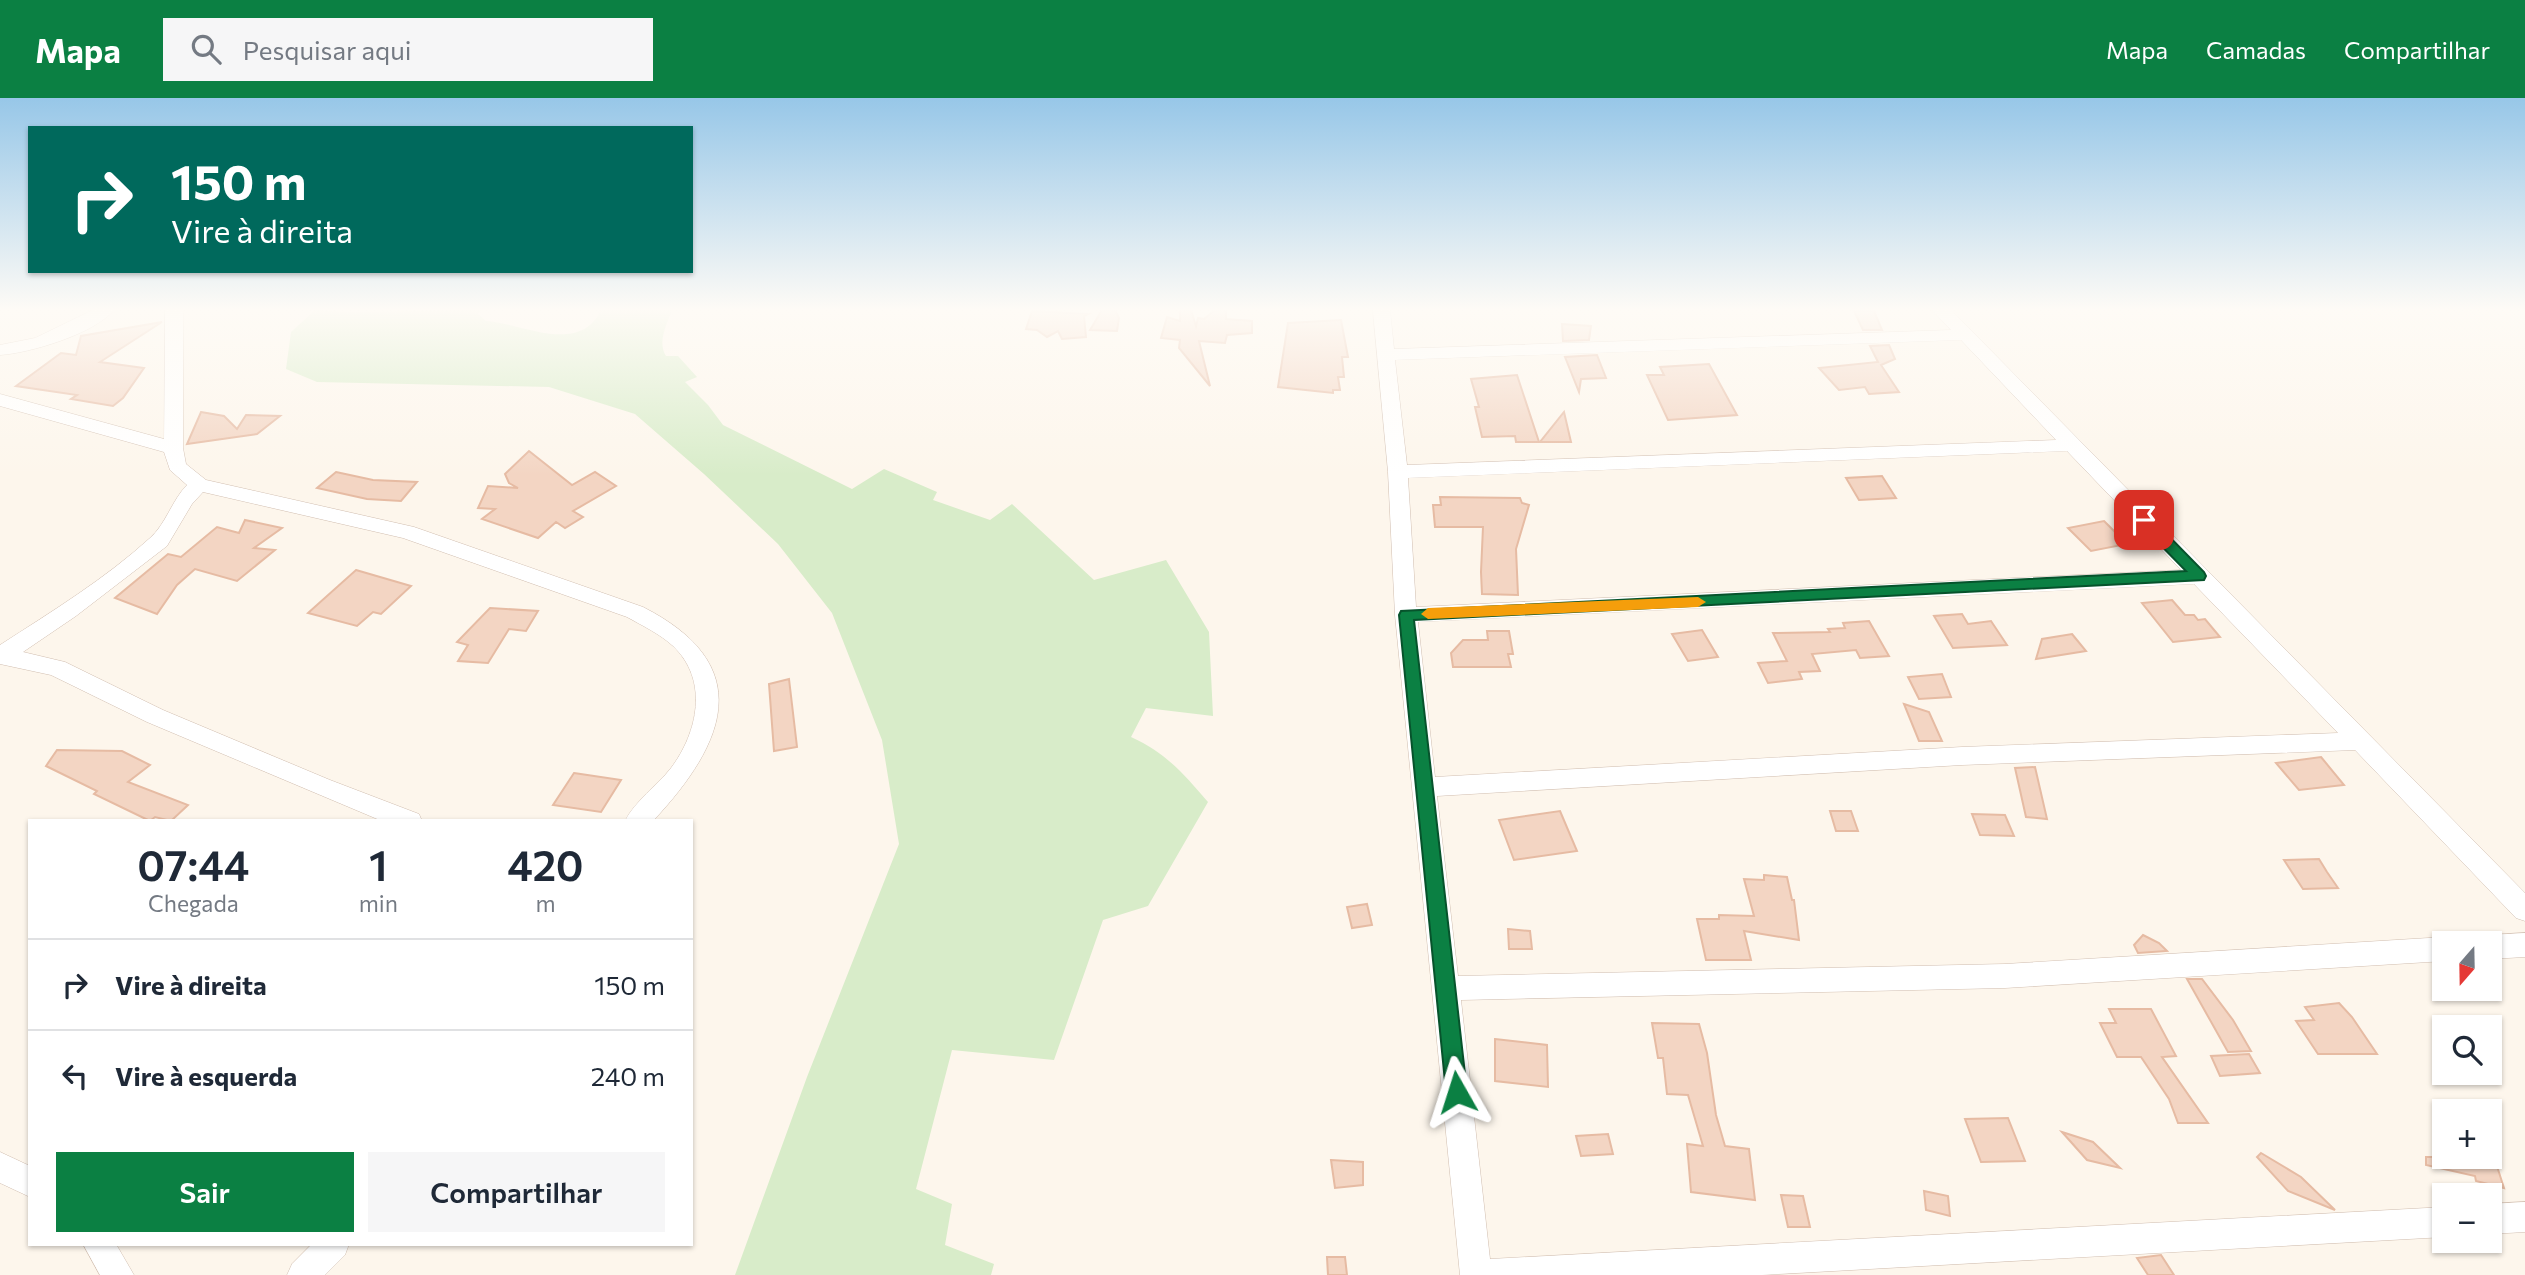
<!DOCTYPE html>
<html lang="pt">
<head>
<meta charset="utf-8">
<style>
  :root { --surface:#fff; --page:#f6f6f7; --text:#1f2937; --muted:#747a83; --line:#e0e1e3; --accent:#0b8043 }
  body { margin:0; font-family:Commissioner,sans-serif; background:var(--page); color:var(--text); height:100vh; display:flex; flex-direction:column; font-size:26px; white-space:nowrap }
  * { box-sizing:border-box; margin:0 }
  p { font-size:23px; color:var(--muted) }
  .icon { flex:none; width:38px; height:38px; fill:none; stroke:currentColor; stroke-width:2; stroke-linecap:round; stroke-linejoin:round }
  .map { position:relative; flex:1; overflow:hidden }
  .panel { position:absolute; left:28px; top:721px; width:665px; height:427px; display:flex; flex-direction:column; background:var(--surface); border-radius:0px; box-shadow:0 2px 5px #0004 }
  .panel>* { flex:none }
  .hud { position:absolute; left:28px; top:28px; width:665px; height:147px; border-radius:0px; box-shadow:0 2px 5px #0004; background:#00695c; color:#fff; overflow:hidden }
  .needle { width:46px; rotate:200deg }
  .buttons { position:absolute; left:2432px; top:833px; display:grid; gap:14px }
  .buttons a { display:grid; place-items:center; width:70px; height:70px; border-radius:0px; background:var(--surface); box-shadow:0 2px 5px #0004; font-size:35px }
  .pin { position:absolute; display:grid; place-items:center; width:60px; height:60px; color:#fff; margin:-30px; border-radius:14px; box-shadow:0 4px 10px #0006 }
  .me { position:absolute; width:77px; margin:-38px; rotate:354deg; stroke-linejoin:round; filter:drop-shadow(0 0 5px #0008) }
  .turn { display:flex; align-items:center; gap:24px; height:147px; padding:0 28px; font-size:32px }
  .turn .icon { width:91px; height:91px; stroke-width:2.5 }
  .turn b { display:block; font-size:49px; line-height:60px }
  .eta { display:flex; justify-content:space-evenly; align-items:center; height:119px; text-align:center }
  .eta b { font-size:42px; font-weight:600; line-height:49px }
  .button { display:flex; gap:14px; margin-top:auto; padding:14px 28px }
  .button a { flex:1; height:80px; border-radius:0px; background:var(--accent); color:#fff; font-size:28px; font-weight:600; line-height:80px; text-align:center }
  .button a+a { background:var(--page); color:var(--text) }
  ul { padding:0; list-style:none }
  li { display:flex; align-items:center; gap:21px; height:91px; padding:0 28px; border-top:2px solid var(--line) }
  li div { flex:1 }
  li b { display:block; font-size:26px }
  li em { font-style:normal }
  header { display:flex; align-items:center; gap:42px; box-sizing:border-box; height:98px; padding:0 35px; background:var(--accent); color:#fff }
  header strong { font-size:33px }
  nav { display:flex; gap:38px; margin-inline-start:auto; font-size:24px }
  .search { width:490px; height:63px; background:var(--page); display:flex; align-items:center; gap:18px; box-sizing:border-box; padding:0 24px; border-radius:0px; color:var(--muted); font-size:26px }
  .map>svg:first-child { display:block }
  .green { fill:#d8ecc9 }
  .building { fill:#f3d5c3; stroke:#e6bba3; stroke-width:2 }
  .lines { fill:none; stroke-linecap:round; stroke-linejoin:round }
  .street-casing { stroke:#d1beb0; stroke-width:1 }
  .street { fill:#fff; fill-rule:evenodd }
  .route { fill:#0b8043; stroke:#07532c; stroke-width:2 }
  .slow { fill:#f59e0b }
</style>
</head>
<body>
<header>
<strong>Mapa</strong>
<div class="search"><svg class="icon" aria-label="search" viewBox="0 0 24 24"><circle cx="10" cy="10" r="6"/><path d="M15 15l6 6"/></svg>Pesquisar aqui</div>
<nav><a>Mapa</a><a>Camadas</a><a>Compartilhar</a></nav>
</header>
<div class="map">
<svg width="2525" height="1177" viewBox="0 0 2525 1177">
  <rect width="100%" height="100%" fill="#fdf6ec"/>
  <path class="green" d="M315,212L348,214L481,212L478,216L486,223C522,225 579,258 601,212H672C667,226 657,244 666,258H678L697,279L685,284L708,307L723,327L852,391L884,371L937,394L933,402L990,422L1012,406L1094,482L1166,462L1209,534L1213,618L1146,610L1131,639C1166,655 1183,675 1208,704L1148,808L1103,822L1054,962L952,952L916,1091L952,1106L945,1147L994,1166L991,1177H735L807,979L899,746L882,642L832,515L778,446L704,376L635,316L549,289L317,284L286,271L291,234Z"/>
  <g class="building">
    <polygon points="1102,212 1115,212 1119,220 1117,233 1090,232"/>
    <polygon points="1180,212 1191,212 1196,228 1198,220 1204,221 1215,212 1226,212 1226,221 1252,223 1252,235 1227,237 1225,245 1199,243 1210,288 1179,250 1180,242 1161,240 1167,219 1180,223"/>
    <polygon points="1032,213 1088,216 1084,218 1086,239 1062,241 1058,233 1047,239 1037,232 1026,231"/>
    <polygon points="1854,213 1874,213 1882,232 1863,232"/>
    <polygon points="1341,222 1348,259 1342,259 1344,279 1338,279 1340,292 1333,292 1333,295 1278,289 1288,225"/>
    <polygon points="162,224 100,264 144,270 123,300 113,308 71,301 77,297 16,288 61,255 76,257 81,238"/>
    <polygon points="1562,226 1591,228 1589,242 1563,243"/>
    <polygon points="1889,247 1895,261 1881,267 1899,294 1869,296 1865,289 1839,292 1819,270 1878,264 1870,248"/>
    <polygon points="1597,257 1606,280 1581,281 1579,294 1565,259"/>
    <polygon points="1709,266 1737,317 1668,322 1647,277 1664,277 1660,269"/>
    <polygon points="1517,277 1539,344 1516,344 1515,338 1482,339 1475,309 1479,309 1471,281"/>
    <polygon points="201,314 224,318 237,331 246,317 280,318 257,336 187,346"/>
    <polygon points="1564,314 1571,344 1540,344"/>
    <polygon points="529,353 572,387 595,374 616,388 573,413 583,419 565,430 556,424 538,440 482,421 495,411 478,410 488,388 518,390 509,385 505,376"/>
    <polygon points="336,374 373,382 417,384 401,403 367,401 317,390"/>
    <polygon points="1882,378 1896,400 1859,402 1846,380"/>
    <polygon points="1440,399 1520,400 1522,405 1529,407 1516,451 1518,497 1482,496 1481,474 1483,429 1435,429 1433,407 1441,407"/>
    <polygon points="245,422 282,430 254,450 275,452 237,483 195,471 177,487 157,516 115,500 168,456 181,459 217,429 239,435"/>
    <polygon points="2104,423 2127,446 2091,453 2068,430"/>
    <polygon points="356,472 411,488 381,516 373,514 357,528 308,515"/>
    <polygon points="2172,502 2185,517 2194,517 2198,522 2205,521 2220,539 2173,544 2142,505"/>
    <polygon points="490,510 538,513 526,533 509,531 488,565 458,563 468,547 457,544"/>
    <polygon points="1962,516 1968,526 1991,523 2007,547 1953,550 1934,518"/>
    <polygon points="1869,523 1889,558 1860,560 1856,552 1812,556 1820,573 1799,574 1802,581 1768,585 1758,565 1787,563 1773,535 1830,534 1828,531 1845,530 1843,525"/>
    <polygon points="1702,532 1718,559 1688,563 1672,536"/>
    <polygon points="1487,533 1509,533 1513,556 1508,556 1511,569 1453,569 1451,555 1463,542 1488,542"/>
    <polygon points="2072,536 2086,553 2036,561 2042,541"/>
    <polygon points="1942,576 1951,599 1919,601 1908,579"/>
    <polygon points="789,581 797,649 774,653 769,586"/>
    <polygon points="1904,606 1929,614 1942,643 1919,643"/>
    <polygon points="57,652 122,653 150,667 128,684 188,707 171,723 155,719 150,723 94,696 97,693 46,668"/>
    <polygon points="2321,659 2344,687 2299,692 2276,665"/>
    <polygon points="2035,669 2047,721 2026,719 2015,670"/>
    <polygon points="574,675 621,682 601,714 553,707"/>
    <polygon points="1560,713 1577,753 1514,762 1499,722"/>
    <polygon points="1830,713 1851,713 1858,733 1836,733"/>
    <polygon points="1972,716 2005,717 2014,738 1980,737"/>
    <polygon points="2319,761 2327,774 2338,790 2303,791 2284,762"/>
    <polygon points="1764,777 1787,779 1792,802 1794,802 1799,842 1744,833 1751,862 1706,862 1697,821 1719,821 1719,817 1754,818 1744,781 1764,782"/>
    <polygon points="1367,806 1372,827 1352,830 1347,809"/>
    <polygon points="1508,831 1530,833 1532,851 1509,851"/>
    <polygon points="2143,837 2159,845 2167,853 2138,855 2134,847"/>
    <polygon points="2187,881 2202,881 2233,922 2251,953 2228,954"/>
    <polygon points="2339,905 2352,919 2377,956 2318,956 2296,923 2314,922 2305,909"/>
    <polygon points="2109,911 2151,911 2176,958 2162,959 2208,1025 2178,1025 2169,1001 2141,959 2117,959 2100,925 2116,925"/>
    <polygon points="1652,925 1699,926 1707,955 1716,1017 1725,1048 1749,1051 1755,1102 1691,1094 1687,1046 1703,1048 1688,997 1667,996 1663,960 1658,960"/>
    <polygon points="1495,941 1547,947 1548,989 1495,983"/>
    <polygon points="2249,956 2260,975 2220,978 2211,958"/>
    <polygon points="2008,1020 2025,1063 1981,1064 1965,1021"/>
    <polygon points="2062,1034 2093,1044 2120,1070 2087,1062"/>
    <polygon points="1608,1036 1613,1056 1581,1058 1576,1038"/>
    <polygon points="2261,1055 2301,1079 2335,1112 2288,1093 2257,1059"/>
    <polygon points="2426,1059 2494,1059 2504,1090 2476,1083 2475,1078 2426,1067"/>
    <polygon points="1331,1062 1363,1064 1363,1087 1335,1090"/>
    <polygon points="1924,1093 1948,1098 1950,1118 1926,1112"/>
    <polygon points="1781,1097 1803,1098 1810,1129 1788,1129"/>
    <polygon points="2161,1157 2174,1177 2148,1177 2137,1160"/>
    <polygon points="1327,1159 1345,1159 1347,1177 1328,1177"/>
  </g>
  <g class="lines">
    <defs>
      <g id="street">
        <path d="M93,212H114C94,236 30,255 0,257V247L35,240Z"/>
        <path d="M165,212H183V350L186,366L206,382L414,429L643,509C757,567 727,644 653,723H625C635,703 657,688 671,670C698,634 709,582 673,548C660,536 643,528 627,519L403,440L203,394L192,406L167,448L76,518L23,554L65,564L163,612L330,682L419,716L422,723H382L147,624L51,577L0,566V547C51,514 105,481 150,440C166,426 172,402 187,387L170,372L164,354L0,308V296L164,341Z"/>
        <path d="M1373,212H1390L1394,251L1951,232L1932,212H1951L2525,795V823L2516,820L2355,652L1962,667L1437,698L1458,878L2005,866L2445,839L2456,845H2445V863L2005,890L1461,902L1490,1161L2445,1109V1139L1762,1177H1460L1395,517L1388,374ZM1961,242L2056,342L1407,367L1395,262ZM2067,353L2181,472L1416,509L1408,380ZM2194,486L2338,635L1962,649L1435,679L1418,524Z"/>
        <polygon points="2525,835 2525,859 2490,861 2490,845 2478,845 2481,841 2490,837"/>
        <polygon points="0,1054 30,1068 30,1099 0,1085"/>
        <polygon points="2525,1104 2525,1134 2490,1136 2490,1106"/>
        <polygon points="83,1146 116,1146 134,1177 100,1177"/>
        <polygon points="312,1146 349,1146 345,1157 325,1177 287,1177 292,1166"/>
      </g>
    </defs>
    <use href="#street" class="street-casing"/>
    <use href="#street" class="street"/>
  </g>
  <linearGradient id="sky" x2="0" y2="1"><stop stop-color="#97c7e8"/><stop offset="0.56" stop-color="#fefbf6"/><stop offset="1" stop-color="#fefbf6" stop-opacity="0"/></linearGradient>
  <rect width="2525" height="377" fill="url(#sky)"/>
  <polygon class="route" points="2144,417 2149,418 2204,474 2206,478 2204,482 1414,522 1467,994 1464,1001 1457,1003 1449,1001 1446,994 1399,517 1401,513 2186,473 2139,425 2139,418"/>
  <polygon class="slow" points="1698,499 1706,504 1698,509 1428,521 1421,516 1428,510"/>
</svg>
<div class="buttons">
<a><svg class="needle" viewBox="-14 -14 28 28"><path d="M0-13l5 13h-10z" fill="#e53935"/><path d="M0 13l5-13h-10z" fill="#747a83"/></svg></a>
<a><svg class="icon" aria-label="search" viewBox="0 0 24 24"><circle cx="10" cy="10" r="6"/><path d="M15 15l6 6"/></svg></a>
<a>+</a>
<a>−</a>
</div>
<div class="pin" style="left:2144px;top:422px;background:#d93025"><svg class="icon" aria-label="arrive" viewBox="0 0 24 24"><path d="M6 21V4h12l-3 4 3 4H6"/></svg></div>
<svg class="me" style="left:1457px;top:994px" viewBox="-20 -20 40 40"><path d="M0-17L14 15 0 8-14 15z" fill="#0b8043" stroke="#fff" stroke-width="4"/></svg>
<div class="hud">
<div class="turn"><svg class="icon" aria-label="right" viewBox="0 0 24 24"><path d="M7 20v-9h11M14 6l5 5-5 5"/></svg><div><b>150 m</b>Vire à direita</div></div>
</div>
<section class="panel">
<div class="eta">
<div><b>07:44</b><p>Chegada</p></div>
<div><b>1</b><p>min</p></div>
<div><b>420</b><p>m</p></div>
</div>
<ul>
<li><svg class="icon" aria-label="right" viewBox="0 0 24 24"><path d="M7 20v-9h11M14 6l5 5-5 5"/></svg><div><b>Vire à direita</b></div><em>150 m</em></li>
<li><svg class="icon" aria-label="left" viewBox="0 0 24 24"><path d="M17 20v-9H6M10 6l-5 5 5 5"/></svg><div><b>Vire à esquerda</b></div><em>240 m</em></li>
</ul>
<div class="button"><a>Sair</a><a>Compartilhar</a></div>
</section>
</div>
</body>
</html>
